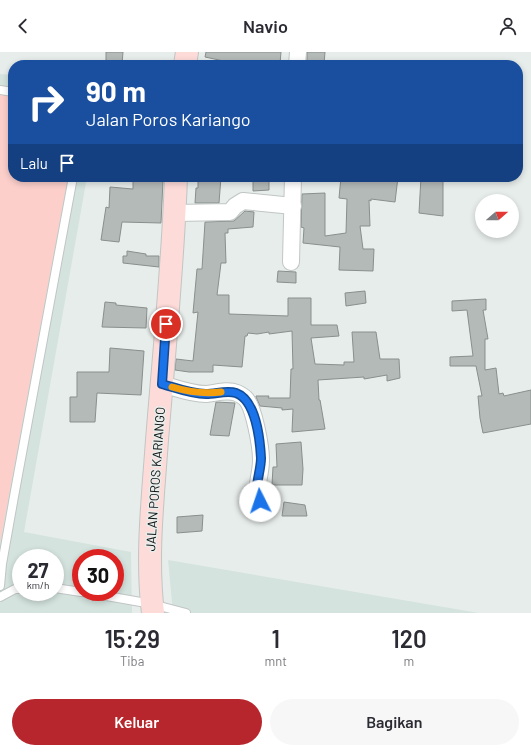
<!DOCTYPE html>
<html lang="id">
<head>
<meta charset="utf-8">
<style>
  :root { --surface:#fff; --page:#f7f7f7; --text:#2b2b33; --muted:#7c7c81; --accent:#b6262c }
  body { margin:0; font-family:Barlow,sans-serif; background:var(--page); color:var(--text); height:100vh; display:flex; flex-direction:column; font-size:15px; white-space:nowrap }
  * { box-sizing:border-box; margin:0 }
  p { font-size:13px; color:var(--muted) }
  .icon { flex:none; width:22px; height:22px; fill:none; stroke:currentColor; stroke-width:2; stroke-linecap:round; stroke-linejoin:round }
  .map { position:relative; height:561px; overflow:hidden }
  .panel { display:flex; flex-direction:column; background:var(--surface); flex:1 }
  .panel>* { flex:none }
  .banner { position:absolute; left:8px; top:8px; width:515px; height:122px; border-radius:16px; box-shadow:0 2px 6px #0003; background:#1a4fa0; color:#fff; overflow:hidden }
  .needle { width:26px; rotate:70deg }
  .tools { position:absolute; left:475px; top:142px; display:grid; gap:8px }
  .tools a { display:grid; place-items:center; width:44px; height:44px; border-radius:50%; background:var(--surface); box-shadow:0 2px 6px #0003; font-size:20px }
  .speed { position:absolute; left:12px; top:497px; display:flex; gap:8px; font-size:20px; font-weight:700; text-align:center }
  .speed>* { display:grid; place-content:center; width:52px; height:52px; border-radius:50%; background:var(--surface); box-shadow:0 2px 6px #0003; line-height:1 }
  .speed small { font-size:10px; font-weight:400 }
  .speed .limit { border:6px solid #d22; background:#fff; color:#111 }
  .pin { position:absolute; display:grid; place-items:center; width:34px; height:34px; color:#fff; margin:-17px; border:2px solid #fff; border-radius:50%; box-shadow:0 1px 4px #0007 }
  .me { position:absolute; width:44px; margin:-22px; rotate:356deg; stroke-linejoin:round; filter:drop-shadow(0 0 3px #0008) }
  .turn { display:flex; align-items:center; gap:14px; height:84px; padding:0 12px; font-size:18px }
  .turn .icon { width:52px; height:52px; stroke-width:2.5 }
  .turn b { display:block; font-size:28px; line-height:34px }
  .then { display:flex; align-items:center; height:38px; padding:0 12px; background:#0003; gap:8px; font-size:15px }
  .eta { display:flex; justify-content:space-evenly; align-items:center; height:68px; text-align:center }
  .eta b { font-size:24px; font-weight:600; line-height:28px }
  .cta { display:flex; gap:8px; margin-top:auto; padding:8px 12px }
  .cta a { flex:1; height:46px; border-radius:24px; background:var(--accent); color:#fff; font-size:16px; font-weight:600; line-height:46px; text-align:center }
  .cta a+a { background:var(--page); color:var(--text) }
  header { display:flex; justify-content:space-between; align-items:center; height:52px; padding:0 12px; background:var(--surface); font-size:18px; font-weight:600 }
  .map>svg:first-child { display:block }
  .built { fill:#d4e3de; fill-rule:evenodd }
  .green { fill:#fccfcb }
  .building { fill:#b4bab8; stroke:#898f8d }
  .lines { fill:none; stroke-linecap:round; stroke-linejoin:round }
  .lane-casing { stroke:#c0c6c4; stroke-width:10 }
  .street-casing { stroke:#c0c6c4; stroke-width:18 }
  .secondary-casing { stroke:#c0c6c4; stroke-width:24 }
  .lane { stroke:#fff; stroke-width:8 }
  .street { stroke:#fff; stroke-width:16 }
  .secondary { stroke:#fddbd9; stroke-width:22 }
  .route-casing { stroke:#114b97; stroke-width:10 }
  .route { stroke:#1a73e8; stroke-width:7 }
  .slow { stroke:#f59e0b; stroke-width:7 }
  .labels { text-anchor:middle; stroke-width:3; stroke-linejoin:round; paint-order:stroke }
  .street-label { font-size:13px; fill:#111313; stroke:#e7edeb }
</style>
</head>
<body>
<header><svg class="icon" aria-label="back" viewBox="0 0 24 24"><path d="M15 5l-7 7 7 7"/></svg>Navio<svg class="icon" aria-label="person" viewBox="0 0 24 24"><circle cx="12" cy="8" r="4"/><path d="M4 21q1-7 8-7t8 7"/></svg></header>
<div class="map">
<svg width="531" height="561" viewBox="0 0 531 561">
  <rect width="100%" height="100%" fill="#e7edeb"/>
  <g class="built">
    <path d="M0,22L13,23V125H87L24,480L131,500L132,561H0ZM21,506H55V540H21ZM81,506H115V540H81Z"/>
    <polygon points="168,508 479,561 173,561"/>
  </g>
  <polygon class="green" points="0,34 13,36 13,125 68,125 0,491"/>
  <g class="building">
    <polygon points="106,0 123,0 122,12 106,13"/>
    <polygon points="206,0 281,0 280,12 259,13 242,13 205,5"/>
    <polygon points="307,0 325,0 324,12 307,10"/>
    <polygon points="198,125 221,125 219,151 195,151 196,136 198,136"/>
    <polygon points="253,125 269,125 269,138 253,139"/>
    <polygon points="341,125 398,125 395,150 371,147 371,149 369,148 370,174 360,174 363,197 374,197 373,219 339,218 340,195 303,191 304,176 301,175 302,142 325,141 325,184 346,181 347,147 339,146"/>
    <polygon points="421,125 443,125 443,164 419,161"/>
    <polygon points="133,126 163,128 161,171 122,170 119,190 101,188 106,155 109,156 110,135 133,137"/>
    <polygon points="245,159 254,160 253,175 228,177 228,181 225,181 226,211 221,211 217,243 229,243 229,262 288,264 288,246 311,246 311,273 337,273 339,284 311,286 315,312 344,313 344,310 354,310 352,280 376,280 380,307 399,307 400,326 387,329 387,323 364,327 364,325 318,328 319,348 320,348 325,377 292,380 293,357 282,358 282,356 260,354 256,345 256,344 269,344 268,346 290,346 291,317 293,317 292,279 269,282 269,280 257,282 248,281 247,284 245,284 242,315 213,313 213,320 189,320 175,318 176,307 193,309 198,260 193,261 197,217 202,217 205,170 234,169"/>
    <polygon points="127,199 146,202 146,204 159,204 159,215 123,211 123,204 127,204"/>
    <polygon points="278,219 296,220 296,231 277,230"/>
    <polygon points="365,239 366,251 346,254 345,241"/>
    <polygon points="486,247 486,258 483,258 488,287 485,287 485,318 496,316 499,342 503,341 504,344 531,338 531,372 483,381 480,366 478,344 482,344 476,314 450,314 450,305 473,304 467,258 452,259 452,249"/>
    <polygon points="105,250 116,251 116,253 147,256 146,276 102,275"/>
    <polygon points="110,296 144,299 141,343 97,341 95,370 70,370 70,345 77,345 77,320 109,320"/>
    <polygon points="216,350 235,351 229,384 210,383"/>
    <polygon points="301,390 303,417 302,433 272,433 273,415 277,415 276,392"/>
    <polygon points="284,450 305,453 307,464 282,464"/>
    <polygon points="203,463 202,479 177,481 177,465"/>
  </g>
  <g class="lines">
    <defs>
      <g id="lane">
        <polyline points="0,38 13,40"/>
        <polyline points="0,534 2,512 15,439 73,125"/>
        <polyline points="55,536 81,540"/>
        <polyline points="84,540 152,552 186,561"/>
        <polyline points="0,545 15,537 21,537"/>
      </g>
      <g id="street">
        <polyline points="297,13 298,0"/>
        <polyline points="175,161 230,160 235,154 243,149 293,154"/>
        <polyline points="291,210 293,125"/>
        <path d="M162,332C176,336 191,342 206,342C216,341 227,337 237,341C239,342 243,344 245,346C254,354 261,395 261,408C261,429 250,439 267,456"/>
      </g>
      <g id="secondary">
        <polyline points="185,13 187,0"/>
        <path d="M153,561C146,504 153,446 157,388C164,301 173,213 176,125"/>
      </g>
    </defs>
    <use href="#lane" class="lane-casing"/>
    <use href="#street" class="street-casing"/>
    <use href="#secondary" class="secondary-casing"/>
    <use href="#lane" class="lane"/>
    <use href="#street" class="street"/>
    <use href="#secondary" class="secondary"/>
  </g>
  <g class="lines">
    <defs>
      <path id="route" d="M166,272L162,332C176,336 191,342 206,342C216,342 227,338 236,341C256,348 260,388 261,406C261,416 257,427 257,437C257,440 259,445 260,449"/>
    </defs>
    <use href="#route" class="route-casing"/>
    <use href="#route" class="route"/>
    <path class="slow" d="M172,335C189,340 204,342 221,340"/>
  </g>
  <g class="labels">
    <g class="street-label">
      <text transform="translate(155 427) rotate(-86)" y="5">JALAN POROS KARIANGO</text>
    </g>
  </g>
</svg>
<div class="tools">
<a><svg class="needle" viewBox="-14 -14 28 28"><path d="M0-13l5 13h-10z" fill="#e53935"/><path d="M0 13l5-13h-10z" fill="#7c7c81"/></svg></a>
</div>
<div class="speed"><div>27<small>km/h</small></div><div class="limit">30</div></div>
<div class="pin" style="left:166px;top:272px;background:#d93025"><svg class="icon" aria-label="arrive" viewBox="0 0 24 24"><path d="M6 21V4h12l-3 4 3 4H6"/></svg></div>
<svg class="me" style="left:260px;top:449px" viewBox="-20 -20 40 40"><circle r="19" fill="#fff"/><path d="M0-13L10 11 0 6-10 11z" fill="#1a73e8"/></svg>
<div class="banner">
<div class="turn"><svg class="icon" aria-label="right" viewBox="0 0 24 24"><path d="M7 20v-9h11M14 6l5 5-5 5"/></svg><div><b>90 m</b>Jalan Poros Kariango</div></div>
<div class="then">Lalu<svg class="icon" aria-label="arrive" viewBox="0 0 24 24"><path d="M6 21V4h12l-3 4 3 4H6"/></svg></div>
</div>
</div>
<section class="panel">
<div class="eta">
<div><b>15:29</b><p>Tiba</p></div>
<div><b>1</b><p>mnt</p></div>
<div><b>120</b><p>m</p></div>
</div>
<div class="cta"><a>Keluar</a><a>Bagikan</a></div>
</section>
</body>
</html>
